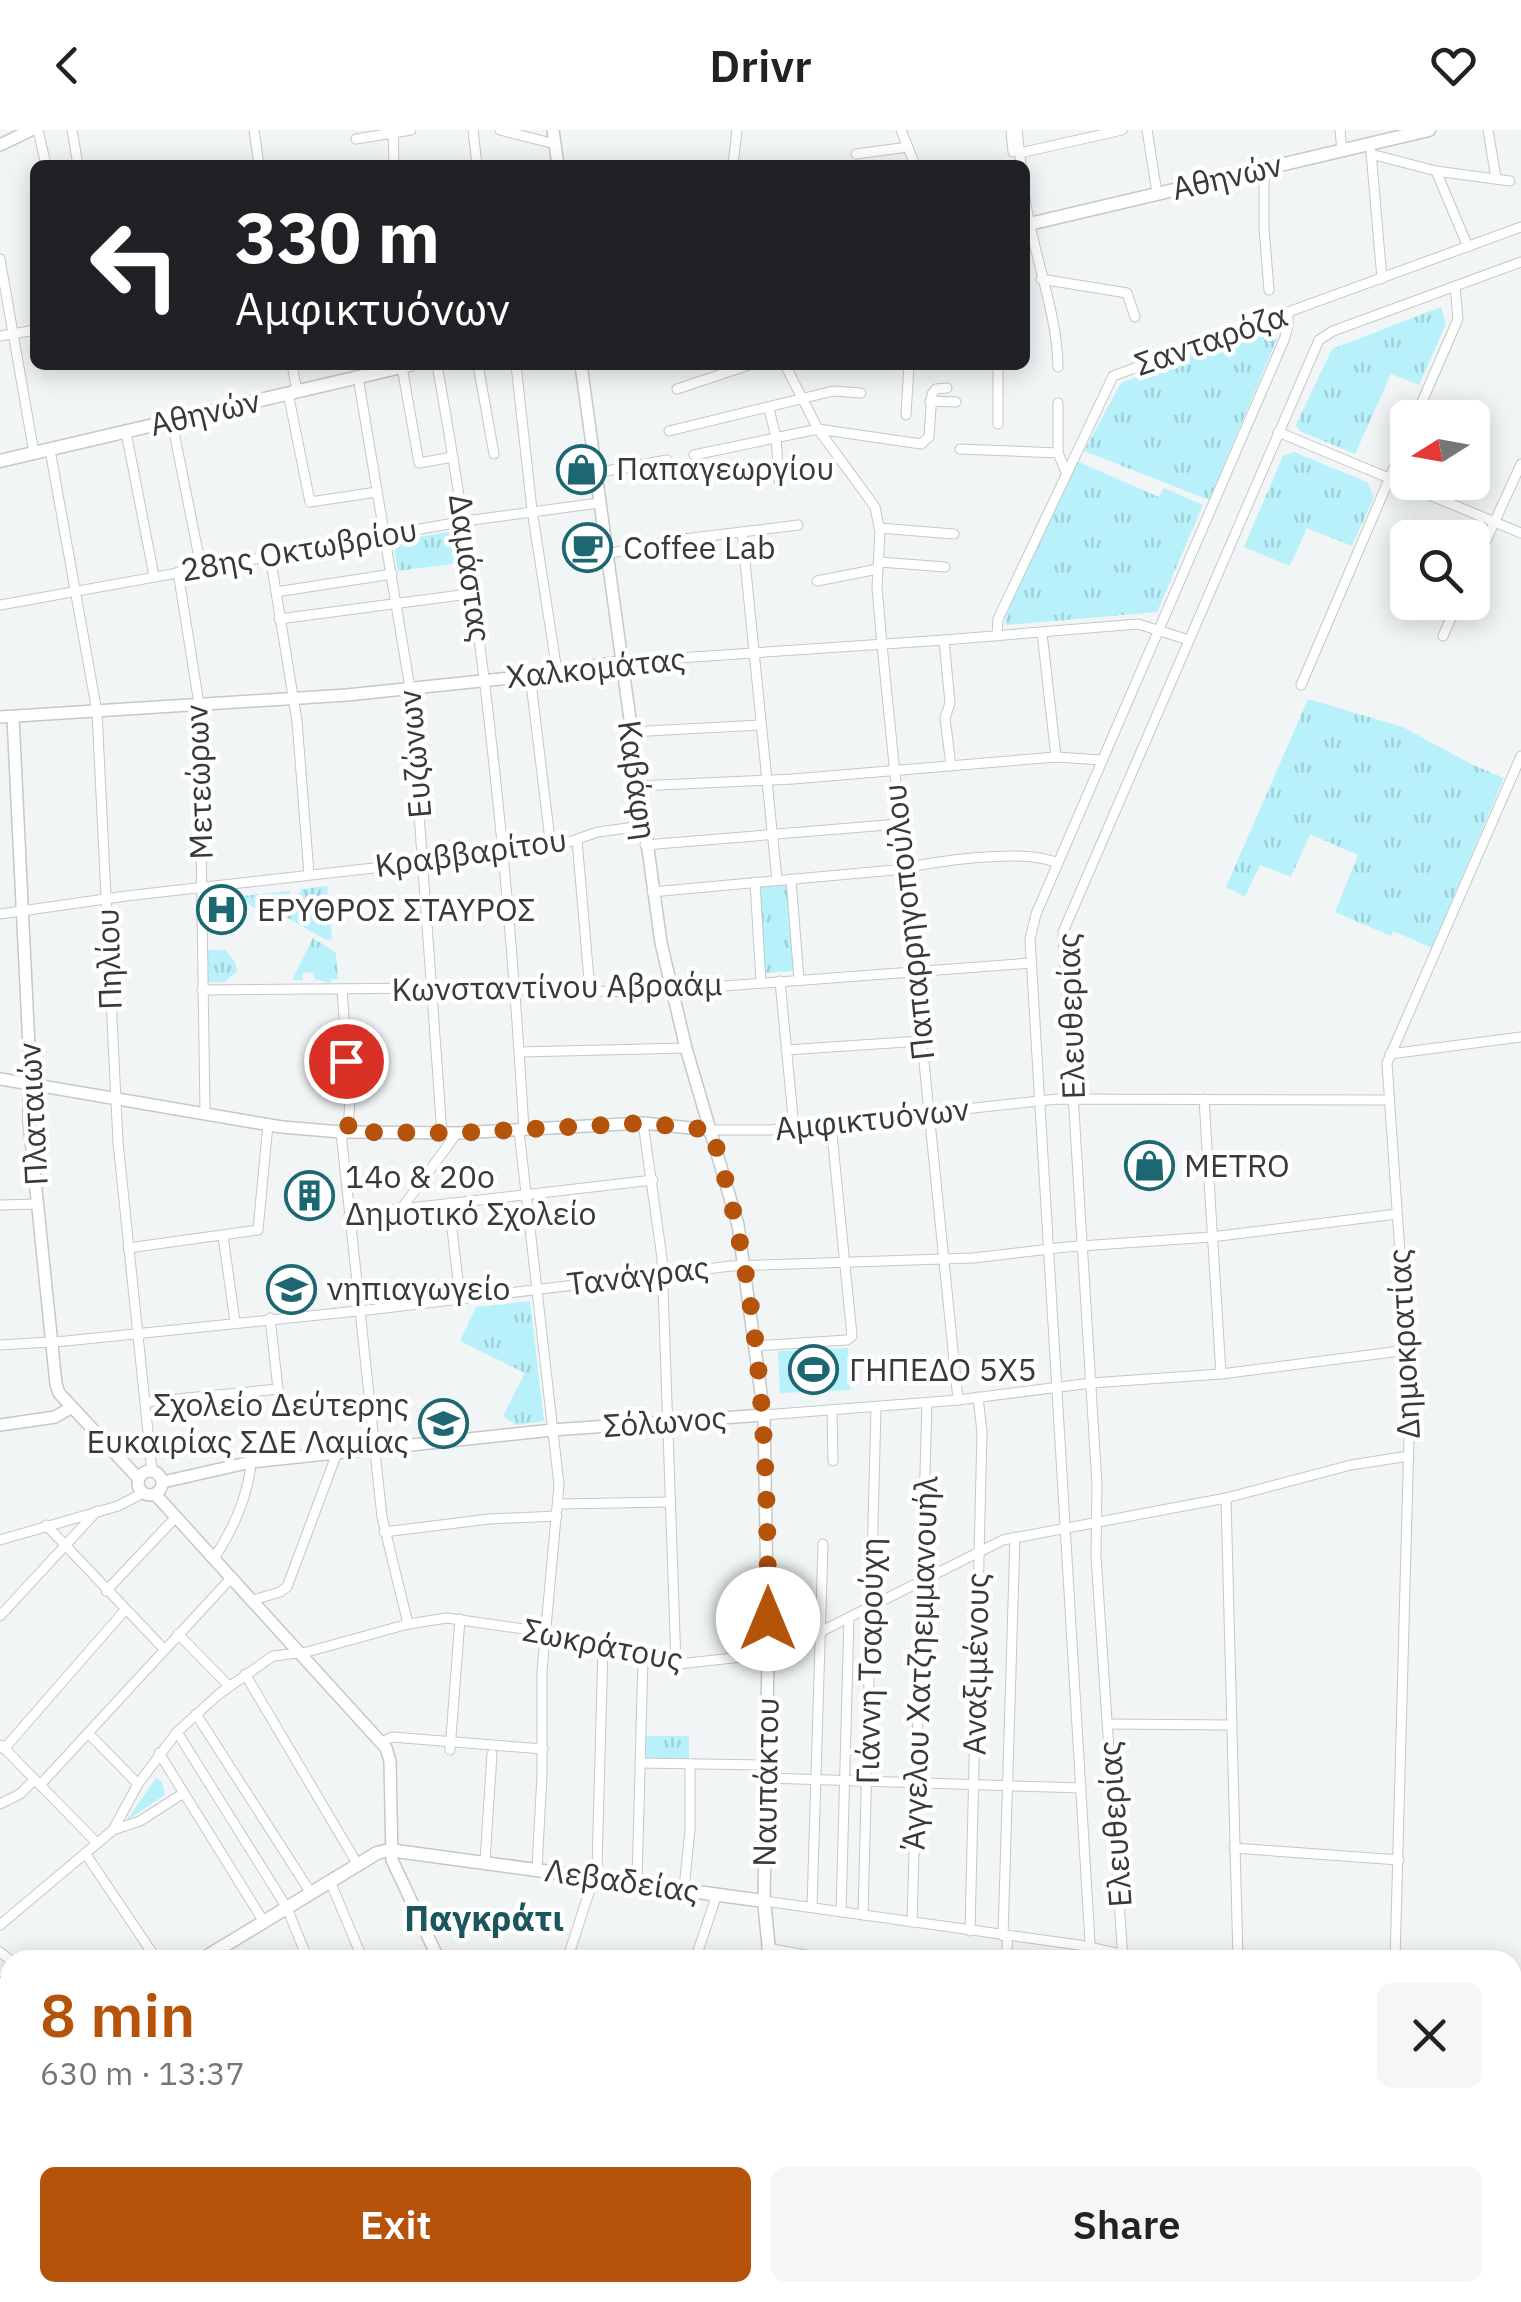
<!DOCTYPE html>
<html lang="en">
<head>
<meta charset="utf-8">
<style>
  :root { --surface:#fff; --page:#f6f6f6; --text:#222; --muted:#767676; --accent:#b45309 }
  body { margin:0; font-family:"IBM Plex Sans",sans-serif; background:var(--page); color:var(--text); height:100vh; display:flex; flex-direction:column; font-size:38px; white-space:nowrap }
  * { box-sizing:border-box; margin:0 }
  p { font-size:32px; color:var(--muted) }
  .icon { flex:none; width:55px; height:55px; fill:none; stroke:currentColor; stroke-width:2; stroke-linecap:round; stroke-linejoin:round }
  .map { position:relative; flex:1; overflow:hidden }
  .panel { position:absolute; left:0px; top:1820px; width:1522px; height:352px; display:flex; flex-direction:column; background:var(--surface); border-radius:30px 30px 0 0; box-shadow:0 5px 25px #0003 }
  .panel>* { flex:none }
  .guide { position:absolute; left:30px; top:30px; width:1000px; height:210px; border-radius:15px; box-shadow:0 5px 25px #0003; background:#202124; color:#fff; overflow:hidden }
  .needle { width:65px; rotate:259deg }
  .fabs { position:absolute; left:1390px; top:270px; display:grid; gap:20px }
  .fabs a { display:grid; place-items:center; width:100px; height:100px; border-radius:15px; background:var(--surface); box-shadow:0 5px 25px #0003; font-size:50px }
  .pin { position:absolute; display:grid; place-items:center; width:85px; height:85px; color:#fff; margin:-42px; border:5px solid #fff; border-radius:50%; box-shadow:0 2px 10px #0007 }
  .me { position:absolute; width:110px; margin:-55px; rotate:0deg; stroke-linejoin:round; filter:drop-shadow(0 0 8px #0008) }
  .turn { display:flex; align-items:center; gap:35px; height:210px; padding:0 40px; font-size:45px }
  .turn .icon { width:130px; height:130px; stroke-width:2.5 }
  .turn b { display:block; font-size:70px; line-height:85px }
  .round { display:grid; place-items:center; flex:none; width:105px; height:105px; border-radius:15px; background:var(--page) }
  .summary { display:flex; align-items:center; justify-content:space-between; height:170px; padding:0 40px }
  h1 { font-size:60px; font-weight:600; line-height:75px; color:var(--accent) }
  .primary-button { display:flex; gap:20px; margin-top:auto; padding:20px 40px }
  .primary-button a { flex:1; height:115px; border-radius:15px; background:var(--accent); color:#fff; font-size:40px; font-weight:600; line-height:115px; text-align:center }
  .primary-button a+a { background:var(--page); color:var(--text) }
  header { display:flex; justify-content:space-between; align-items:center; height:130px; padding:0 40px; background:var(--surface); font-size:45px; font-weight:600 }
  .map>svg:first-child { display:block }
  .grass { fill:url(#grass-tufts) }
  .garden { fill:#b8f1fa }
  .lines { fill:none; stroke-linecap:round; stroke-linejoin:round }
  .minor-casing { stroke:#c4c8c8; stroke-width:11 }
  .tertiary-casing { stroke:#c4c8c8; stroke-width:14 }
  .secondary-casing { stroke:#c4c8c8; stroke-width:15 }
  .primary-casing { stroke:#4c8e99; stroke-width:16 }
  .minor { stroke:#fff; stroke-width:9 }
  .tertiary { stroke:#fff; stroke-width:11 }
  .secondary { stroke:#fff; stroke-width:12 }
  .primary { stroke:#9ad7e0; stroke-width:14 }
  .rail-casing { stroke:#727475; stroke-width:6 }
  .rail { stroke:#fff; stroke-width:2.5; stroke-dasharray:8; stroke-linecap:butt }
  .route { stroke:#b45309; stroke-width:18; stroke-dasharray:0 32.4 }
  .labels { text-anchor:middle; stroke-width:9; stroke-linejoin:round; paint-order:stroke }
  .street-label { font-size:32px; fill:#38393a; stroke:#fff }
  .poi-label { font-size:32px; fill:#38393a; stroke:#fff; text-anchor:start }
  .neighbourhood-label { font-size:35px; font-weight:bold; fill:#1b555d; stroke:#fff }
</style>
</head>
<body>
<header><svg class="icon" aria-label="back" viewBox="0 0 24 24"><path d="M15 5l-7 7 7 7"/></svg>Drivr<svg class="icon" aria-label="heart" viewBox="0 0 24 24"><path d="M12 20l-8-8c-3-5 5-10 8-4 3-6 11-1 8 4z"/></svg></header>
<div class="map">
<svg width="1521" height="2172" viewBox="0 0 1521 2172">
  <defs>
    <pattern id="grass-tufts" width="24" height="20" patternUnits="userSpaceOnUse" patternTransform="scale(2.5)"><rect width="24" height="20" fill="#b8f1fa"/><path d="M3 7l-1-3M5 7V3M7 7l1-3M15 17l-1-3M17 17v-4M19 17l1-3" fill="none" stroke="#9fcfd7"/></pattern>
  </defs>
  <rect width="100%" height="100%" fill="#f1f5f6"/>
  <g class="grass">
    <polygon points="1441,177 1446,194 1419,255 1391,244 1355,324 1300,301 1296,295 1332,219"/>
    <polygon points="1269,195 1277,209 1209,370 1084,321 1121,253"/>
    <polygon points="1294,322 1367,352 1374,367 1352,416 1307,398 1290,436 1244,417 1283,326"/>
    <polygon points="1077,331 1159,367 1164,358 1203,375 1157,482 1006,495 1005,487"/>
    <polygon points="462,400 467,432 398,441 393,411"/>
    <polygon points="1308,569 1403,597 1473,635 1504,648 1432,818 1393,801 1391,806 1335,782 1358,725 1310,704 1291,747 1260,735 1245,767 1226,757"/>
    <polygon points="788,753 794,841 764,843 757,755"/>
    <polygon points="327,756 332,809 326,810 286,787 302,759"/>
    <polygon points="290,761 276,792 244,771 243,766"/>
    <polygon points="313,808 336,823 338,849 331,849 330,853 315,849 313,842 302,843 303,850 292,850"/>
    <polygon points="208,820 225,820 235,832 237,842 224,852 207,852"/>
    <polygon points="530,1171 544,1291 516,1295 503,1286 525,1243 460,1211 476,1177"/>
    <polygon points="646,1606 689,1606 689,1629 646,1628"/>
    <polygon points="156,1648 162,1652 165,1665 127,1690"/>
  </g>
  <polygon class="garden" points="848,1218 850,1260 780,1263 778,1221"/>
  <g class="lines">
    <defs>
      <g id="minor">
        <polyline points="38,0 46,35"/>
        <polyline points="72,0 78,35"/>
        <polyline points="254,0 259,35"/>
        <polyline points="393,0 394,35"/>
        <polyline points="473,0 477,35"/>
        <polyline points="500,0 555,14"/>
        <polyline points="901,0 915,35"/>
        <polyline points="1011,0 1013,22"/>
        <polyline points="1017,0 1021,35"/>
        <polyline points="1147,0 1157,63"/>
        <polyline points="1340,0 1342,21"/>
        <polyline points="1488,0 1496,48"/>
        <polyline points="356,9 411,0"/>
        <polyline points="1371,22 1382,149"/>
        <polyline points="1020,23 1122,0"/>
        <polyline points="856,24 908,17"/>
        <polyline points="1371,24 1436,41 1510,51"/>
        <polyline points="733,35 737,0"/>
        <polyline points="1264,39 1264,98 1269,160"/>
        <polyline points="1436,41 1468,117"/>
        <path d="M1025,68C1033,125 1057,180 1058,237"/>
        <polyline points="0,129 34,323"/>
        <polyline points="1041,149 1127,163 1135,187"/>
        <polyline points="0,206 35,200"/>
        <polyline points="292,235 297,261"/>
        <path d="M437,235C483,488 509,744 524,1000"/>
        <polyline points="478,235 494,324"/>
        <polyline points="516,235 532,380 557,541"/>
        <polyline points="785,235 818,299 875,377 880,402 877,457 882,515 958,1270"/>
        <polyline points="998,235 998,294"/>
        <polyline points="402,237 419,333 453,327"/>
        <polyline points="358,247 410,558 442,1004"/>
        <polyline points="677,259 749,235"/>
        <polyline points="288,263 310,372 377,362"/>
        <polyline points="930,271 956,272"/>
        <polyline points="769,279 776,307 779,350"/>
        <polyline points="906,285 909,235"/>
        <polyline points="1415,288 1458,189 1455,156"/>
        <polyline points="172,292 201,437"/>
        <polyline points="669,301 833,261 861,263"/>
        <polyline points="126,302 154,446"/>
        <polyline points="1278,302 1521,403"/>
        <polyline points="960,319 1058,323 1066,342"/>
        <polyline points="50,320 97,582 118,1012 152,1341"/>
        <polyline points="1058,323 1058,273"/>
        <polyline points="694,325 818,299 921,314 929,307 932,264 936,259 947,258"/>
        <polyline points="595,343 667,330"/>
        <polyline points="879,398 954,404"/>
        <polyline points="742,402 777,750"/>
        <polyline points="606,424 684,409 798,395"/>
        <polyline points="270,425 297,591 309,744"/>
        <polyline points="880,432 945,437"/>
        <polyline points="1472,441 1521,334"/>
        <polyline points="178,442 199,574 205,983"/>
        <polyline points="817,451 878,439"/>
        <polyline points="276,462 392,444"/>
        <polyline points="0,475 465,391 599,373"/>
        <polyline points="279,489 476,463"/>
        <polyline points="1042,503 1056,627"/>
        <polyline points="997,506 998,489 1113,246 1521,97"/>
        <polyline points="1443,506 1458,472"/>
        <polyline points="944,510 950,573 945,588 951,636"/>
        <polyline points="620,532 944,510 1138,494 1189,510"/>
        <polyline points="530,545 551,718"/>
        <polyline points="1301,555 1408,305"/>
        <polyline points="630,602 760,595"/>
        <polyline points="638,656 793,649 1056,627 1102,630"/>
        <polyline points="577,710 590,861"/>
        <polyline points="645,715 899,694"/>
        <polyline points="791,749 799,850"/>
        <polyline points="755,752 761,852"/>
        <path d="M652,762L894,740C933,732 1022,717 1058,733"/>
        <polyline points="0,784 126,766 551,718 598,702 643,696"/>
        <polyline points="780,851 794,998"/>
        <polyline points="202,860 432,858 644,862 1031,833"/>
        <polyline points="342,860 350,967 348,1003"/>
        <polyline points="786,920 921,911"/>
        <polyline points="520,922 686,918"/>
        <polyline points="1390,924 1521,907"/>
        <polyline points="1204,969 1221,1244"/>
        <polyline points="643,993 662,1128 676,1534"/>
        <polyline points="711,1000 769,1000 1057,969 1389,970"/>
        <polyline points="519,1001 559,1355 542,1541 542,1645 537,1738"/>
        <polyline points="341,1002 382,1387 408,1494"/>
        <polyline points="449,1073 460,1168"/>
        <polyline points="0,1075 37,1074"/>
        <polyline points="402,1078 457,1003"/>
        <polyline points="349,1085 653,1050"/>
        <polyline points="223,1106 235,1192"/>
        <polyline points="128,1118 258,1100 268,994"/>
        <polyline points="0,1215 66,1211 377,1179 731,1136 973,1128 1066,1117 1211,1107 1397,1084"/>
        <polyline points="755,1216 847,1210 852,1206 831,994"/>
        <polyline points="146,1272 278,1259 270,1188"/>
        <polyline points="832,1280 833,1331"/>
        <polyline points="764,1285 958,1270 1091,1253 1221,1244 1408,1220"/>
        <polyline points="1226,1368 1238,1830"/>
        <polyline points="559,1374 670,1372"/>
        <polyline points="46,1395 164,1519"/>
        <polyline points="384,1402 489,1389 557,1386"/>
        <polyline points="0,1410 118,1376 143,1363"/>
        <path d="M214,1428C232,1402 249,1364 251,1332"/>
        <polyline points="106,1461 176,1387"/>
        <polyline points="253,1470 280,1462 287,1457 337,1323"/>
        <polyline points="0,1486 97,1381"/>
        <polyline points="178,1504 229,1556"/>
        <polyline points="245,1544 358,1735"/>
        <polyline points="196,1584 311,1763"/>
        <polyline points="1108,1594 1231,1595"/>
        <polyline points="177,1602 287,1778 308,1830"/>
        <polyline points="88,1603 138,1654"/>
        <polyline points="382,1612 392,1607 543,1619"/>
        <polyline points="1,1615 97,1713"/>
        <polyline points="4,1619 125,1480"/>
        <polyline points="450,1620 460,1489"/>
        <polyline points="159,1623 264,1792"/>
        <polyline points="640,1633 767,1635"/>
        <polyline points="767,1648 1081,1658"/>
        <polyline points="40,1655 232,1447"/>
        <polyline points="0,1674 20,1664 34,1650"/>
        <polyline points="113,1700 140,1691 182,1664"/>
        <polyline points="1234,1718 1399,1730"/>
        <polyline points="85,1723 157,1830"/>
        <polyline points="485,1731 492,1624"/>
        <polyline points="330,1751 363,1830"/>
        <polyline points="637,1752 643,1527"/>
        <polyline points="684,1759 690,1699 690,1634"/>
        <polyline points="764,1771 1079,1815 1149,1830"/>
        <polyline points="812,1777 823,1414"/>
        <polyline points="841,1782 849,1488"/>
        <polyline points="863,1785 876,1277"/>
        <polyline points="912,1792 927,1273"/>
        <polyline points="0,1795 113,1700 138,1654 177,1602 219,1564 273,1526 307,1522 408,1494 447,1488 544,1502 679,1534 768,1524 820,1502 1003,1410 1226,1368 1351,1335 1409,1326"/>
        <polyline points="970,1801 982,1302 978,1267"/>
        <polyline points="1003,1806 1015,1407"/>
        <polyline points="767,1818 833,1830"/>
        <polyline points="0,1822 10,1830"/>
        <polyline points="567,1830 597,1738 603,1516"/>
        <polyline points="695,1830 717,1764"/>
        <polyline points="1006,1830 1008,1806"/>
        <polyline points="1091,1830 1030,809 1036,784 1058,733 1284,210 1288,196 1288,184"/>
        <polyline points="1123,1830 1096,1426 1097,1355 1063,802 1319,210 1333,201 1521,132"/>
        <polyline points="1395,1830 1410,1270 1387,933 1521,626"/>
        <polyline points="211,2162 214,2172"/>
        <polyline points="355,2162 378,2172"/>
        <polyline points="409,2162 432,2172"/>
        <polyline points="844,2162 869,2172"/>
        <polyline points="1104,2162 1105,2172"/>
        <polyline points="1137,2162 1137,2172"/>
        <polyline points="1247,2162 1247,2172"/>
        <polyline points="285,2172 289,2162"/>
        <polyline points="519,2172 523,2162"/>
        <polyline points="993,2172 993,2162"/>
        <polyline points="1380,2172 1380,2162"/>
      </g>
      <g id="tertiary">
        <polyline points="553,0 558,35"/>
        <polyline points="0,15 31,0"/>
        <polyline points="581,235 661,813 686,918 738,1095 764,1285 768,1524 764,1771"/>
        <polyline points="0,587 347,565 519,547 620,532"/>
        <polyline points="13,587 29,918 29,991 56,1254 59,1263 139,1349"/>
        <polyline points="0,949 282,997 341,1002 457,1003 643,993 711,1000"/>
        <polyline points="0,1295 55,1287 72,1277"/>
        <circle cx="150" cy="1353" r="12"/>
        <polyline points="163,1352 251,1332 552,1300 764,1285"/>
        <polyline points="155,1364 386,1618 390,1631 392,1730 439,1830"/>
      </g>
      <g id="secondary">
        <polyline points="1025,95 1429,0"/>
        <polyline points="0,331 410,235"/>
        <polyline points="201,1830 377,1723 389,1720 764,1771 770,1830"/>
        <polyline points="641,2162 662,2172"/>
        <polyline points="830,2162 832,2172"/>
      </g>
      <g id="primary">
        <polyline points="0,1909 10,1910"/>
        <polyline points="0,1925 10,1928"/>
        <polyline points="174,2162 176,2172"/>
        <polyline points="186,2162 188,2172"/>
      </g>
    </defs>
    <use href="#minor" class="minor-casing"/>
    <use href="#tertiary" class="tertiary-casing"/>
    <use href="#secondary" class="secondary-casing"/>
    <use href="#primary" class="primary-casing"/>
    <use href="#minor" class="minor"/>
    <use href="#tertiary" class="tertiary"/>
    <use href="#secondary" class="secondary"/>
    <use href="#primary" class="primary"/>
    <defs>
      <g id="rail">
        <polyline points="0,1849 10,1858"/>
        <polyline points="199,2162 201,2172"/>
      </g>
    </defs>
    <use href="#rail" class="rail-casing"/>
    <use href="#rail" class="rail"/>
  </g>
  <g class="lines">
    <path class="route" d="M346,931L350,967L348,1002L456,1003L643,993L711,1000C762,1159 768,1324 768,1489"/>
  </g>
  <defs>
    <symbol id="shop-ring" viewBox="-11 -11 22 22"><circle r="9.5" fill="#fff" stroke="#1c6771" stroke-width="1.5"/><path d="M-5-2.5h2.3a2.7 3.5 0 0 1 5.4 0H5L5.5 6h-11ZM-1.5-2.5h3a1.5 2.3 0 0 0-3 0Z" fill="#1c6771"/></symbol>
    <symbol id="cafe-ring" viewBox="-11 -11 22 22"><circle r="9.5" fill="#fff" stroke="#1c6771" stroke-width="1.5"/><path d="M-5.5-4.5H6V0H3Q3 3.5 0 3.5H-2.5Q-5.5 3.5-5.5 0ZM3-3.2v2h1.7v-2ZM-6 4.5H4V6H-6Z" fill="#1c6771"/></symbol>
    <symbol id="hospital-ring" viewBox="-11 -11 22 22"><circle r="9.5" fill="#fff" stroke="#1c6771" stroke-width="1.5"/><path d="M-5-5h3v3.5h4V-5h3V5h-3V1.5h-4V5h-3Z" fill="#1c6771"/></symbol>
    <symbol id="building-ring" viewBox="-11 -11 22 22"><circle r="9.5" fill="#fff" stroke="#1c6771" stroke-width="1.5"/><path d="M-4-6H4V6H1V3H-1V6H-4ZM-2.5-4.3h1.7v1.8h-1.7ZM.8-4.3h1.7v1.8H.8ZM-2.5-1h1.7V.8h-1.7ZM.8-1h1.7V.8H.8Z" fill="#1c6771"/></symbol>
    <symbol id="school-ring" viewBox="-11 -11 22 22"><circle r="9.5" fill="#fff" stroke="#1c6771" stroke-width="1.5"/><path d="M0-5L7-2L0 1L-7-2ZM-4 1L0 2.5L4 1V4Q0 6-4 4Z" fill="#1c6771"/></symbol>
    <symbol id="stadium-ring" viewBox="-11 -11 22 22"><circle r="9.5" fill="#fff" stroke="#1c6771" stroke-width="1.5"/><path d="M0-5a6.5 5 0 1 0 0 10a6.5 5 0 1 0 0-10ZM-3.5-1.8h7v3.6h-7Z" fill="#1c6771"/></symbol>
  </defs>
  <g fill-rule="evenodd">
    <use href="#shop-ring" x="554" y="312" width="55" height="55"/>
    <use href="#cafe-ring" x="560" y="390" width="55" height="55"/>
    <use href="#hospital-ring" x="194" y="752" width="55" height="55"/>
    <use href="#shop-ring" x="1122" y="1008" width="55" height="55"/>
    <use href="#building-ring" x="282" y="1038" width="55" height="55"/>
    <use href="#school-ring" x="264" y="1132" width="55" height="55"/>
    <use href="#stadium-ring" x="786" y="1212" width="55" height="55"/>
    <use href="#school-ring" x="416" y="1266" width="55" height="55"/>
  </g>
  <g class="labels">
    <g class="street-label">
      <text transform="translate(1227 47) rotate(-13)" y="11">Αθηνών</text>
      <text transform="translate(1211 210) rotate(-19)" y="11">Σανταρόζα</text>
      <text transform="translate(205 283) rotate(-13)" y="11">Αθηνών</text>
      <text transform="translate(299 420) rotate(-10)" y="11">28ης Οκτωβρίου</text>
      <text transform="translate(470 438) rotate(82)" y="11">Δαμάστας</text>
      <text transform="translate(596 538) rotate(-6)" y="11">Χαλκομάτας</text>
      <text transform="translate(415 624) rotate(-95)" y="11">Ευζώνων</text>
      <text transform="translate(637 650) rotate(82)" y="11">Καβάφη</text>
      <text transform="translate(199 652) rotate(-92)" y="11">Μετεώρων</text>
      <text transform="translate(471 723) rotate(-8)" y="11">Κραββαρίτου</text>
      <text transform="translate(909 792) rotate(-96)" y="11">Παπαρρηγοπούλου</text>
      <text transform="translate(109 829) rotate(-92)" y="11">Πηλίου</text>
      <text transform="translate(557 857) rotate(-1)" y="11">Κωνσταντίνου Αβραάμ</text>
      <text transform="translate(1071 886) rotate(-92)" y="11">Ελευθερίας</text>
      <text transform="translate(33 984) rotate(-93)" y="11">Πλαταιών</text>
      <text transform="translate(872 989) rotate(-6)" y="11">Αμφικτυόνων</text>
      <text transform="translate(638 1146) rotate(-7)" y="11">Τανάγρας</text>
      <text transform="translate(1404 1214) rotate(-93)" y="11">Δημοκρατίας</text>
      <text transform="translate(665 1292) rotate(-4)" y="11">Σόλωνος</text>
      <text transform="translate(603 1515) rotate(11)" y="11">Σωκράτους</text>
      <text transform="translate(870 1531) rotate(-89)" y="11">Γιάννη Τσαρούχη</text>
      <text transform="translate(920 1533) rotate(-88)" y="11">Άγγελου Χατζηεμμανουήλ</text>
      <text transform="translate(976 1534) rotate(-89)" y="11">Αναξιμένους</text>
      <text transform="translate(766 1652) rotate(-89)" y="11">Ναυπάκτου</text>
      <text transform="translate(1115 1694) rotate(-94)" y="11">Ελευθερίας</text>
      <text transform="translate(622 1751) rotate(8)" y="11">Λεβαδείας</text>
    </g>
    <g class="poi-label">
      <text x="616" y="350">Παπαγεωργίου</text>
      <text x="623" y="429">Coffee Lab</text>
      <text x="257" y="791">ΕΡΥΘΡΟΣ ΣΤΑΥΡΟΣ</text>
      <text x="1184" y="1047">METRO</text>
      <text x="345" y="1058">14ο &amp; 20ο<tspan x="345" dy="37">Δημοτικό Σχολείο</tspan></text>
      <text x="327" y="1170">νηπιαγωγείο</text>
      <text x="849" y="1251">ΓΗΠΕΔΟ 5X5</text>
      <text x="409" y="1286" text-anchor="end">Σχολείο Δεύτερης<tspan x="409" dy="37">Ευκαιρίας ΣΔΕ Λαμίας</tspan></text>
    </g>
    <g class="neighbourhood-label">
      <text x="484" y="1801">Παγκράτι</text>
    </g>
  </g>
</svg>
<div class="fabs">
<a><svg class="needle" viewBox="-14 -14 28 28"><path d="M0-13l5 13h-10z" fill="#e53935"/><path d="M0 13l5-13h-10z" fill="#767676"/></svg></a>
<a><svg class="icon" aria-label="search" viewBox="0 0 24 24"><circle cx="10" cy="10" r="6"/><path d="M15 15l6 6"/></svg></a>
</div>
<div class="pin" style="left:346px;top:931px;background:#d93025"><svg class="icon" aria-label="arrive" viewBox="0 0 24 24"><path d="M6 21V4h12l-3 4 3 4H6"/></svg></div>
<svg class="me" style="left:768px;top:1489px" viewBox="-20 -20 40 40"><circle r="19" fill="#fff"/><path d="M0-13L10 11 0 6-10 11z" fill="#b45309"/></svg>
<div class="guide">
<div class="turn"><svg class="icon" aria-label="left" viewBox="0 0 24 24"><path d="M17 20v-9H6M10 6l-5 5 5 5"/></svg><div><b>330 m</b>Αμφικτυόνων</div></div>
</div>
<section class="panel">
<div class="summary"><div><h1>8 min</h1><p>630 m · 13:37</p></div><a class="round"><svg class="icon" aria-label="close" viewBox="0 0 24 24"><path d="M6 6l12 12M18 6L6 18"/></svg></a></div>
<div class="primary-button"><a>Exit</a><a>Share</a></div>
</section>
</div>
</body>
</html>
